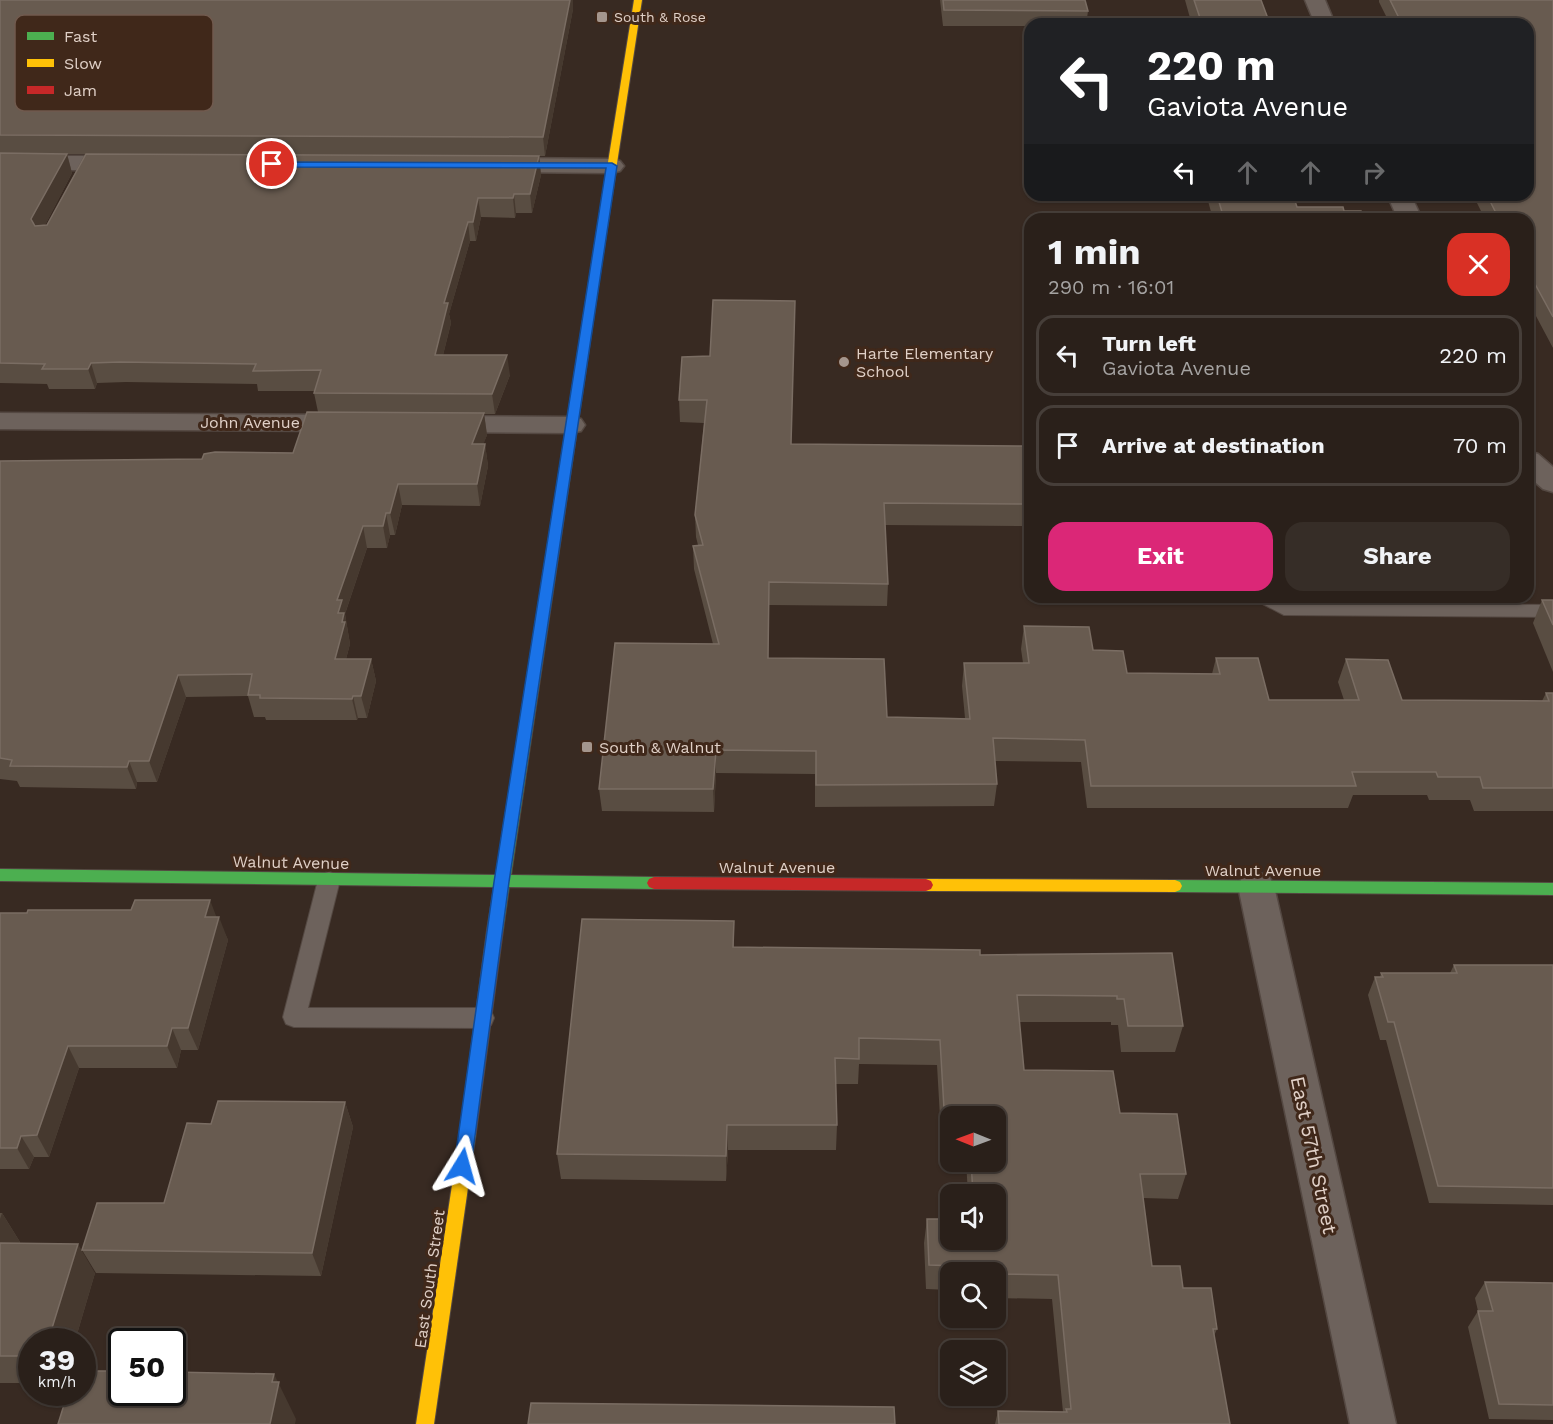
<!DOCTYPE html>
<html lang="en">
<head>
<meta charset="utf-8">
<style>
  :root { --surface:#2a201a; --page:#362d27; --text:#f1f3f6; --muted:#a5a3a2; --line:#463e39; --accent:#db2777 }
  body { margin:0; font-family:"Work Sans",sans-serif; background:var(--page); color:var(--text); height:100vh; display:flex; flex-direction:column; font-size:22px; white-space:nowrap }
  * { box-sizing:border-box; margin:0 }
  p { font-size:20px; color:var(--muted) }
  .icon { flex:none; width:33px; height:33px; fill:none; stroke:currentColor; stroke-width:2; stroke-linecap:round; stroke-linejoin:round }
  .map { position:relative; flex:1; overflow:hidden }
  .details { position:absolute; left:1024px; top:213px; width:510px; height:390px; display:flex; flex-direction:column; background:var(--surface); border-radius:18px; box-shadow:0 2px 4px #0004,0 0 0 2px var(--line) }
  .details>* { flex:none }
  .hud { position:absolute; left:1024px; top:18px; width:510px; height:183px; border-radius:18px; box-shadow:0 2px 4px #0004,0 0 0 2px var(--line); background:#202124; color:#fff; overflow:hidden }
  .needle { width:39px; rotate:271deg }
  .fabs { position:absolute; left:940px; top:1106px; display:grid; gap:12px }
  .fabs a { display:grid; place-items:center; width:66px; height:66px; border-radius:12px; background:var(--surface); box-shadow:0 2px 4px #0004,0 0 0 2px var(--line); font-size:30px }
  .speed { position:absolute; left:18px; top:1328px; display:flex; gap:12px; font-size:30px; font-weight:700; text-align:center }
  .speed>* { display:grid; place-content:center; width:78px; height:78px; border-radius:50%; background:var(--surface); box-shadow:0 2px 4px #0004,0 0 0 2px var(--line); line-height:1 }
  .speed small { font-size:15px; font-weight:400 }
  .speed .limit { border:3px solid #111; border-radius:9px; background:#fff; color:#111 }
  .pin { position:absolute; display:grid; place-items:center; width:51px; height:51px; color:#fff; margin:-26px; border:3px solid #fff; border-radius:50%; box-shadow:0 2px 6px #0007 }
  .me { position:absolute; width:66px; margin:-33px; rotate:8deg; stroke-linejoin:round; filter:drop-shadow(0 0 4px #0008) }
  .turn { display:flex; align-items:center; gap:21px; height:126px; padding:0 24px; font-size:27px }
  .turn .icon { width:78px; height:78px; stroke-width:2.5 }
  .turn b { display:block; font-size:42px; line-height:51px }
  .lanes { display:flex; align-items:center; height:57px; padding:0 24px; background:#0003; justify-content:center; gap:30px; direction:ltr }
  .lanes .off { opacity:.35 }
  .round { display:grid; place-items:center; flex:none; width:63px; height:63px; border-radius:18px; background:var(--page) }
  .summary { display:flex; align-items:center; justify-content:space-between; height:102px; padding:0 24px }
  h1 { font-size:36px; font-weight:700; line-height:45px }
  .action { display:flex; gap:12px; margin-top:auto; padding:12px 24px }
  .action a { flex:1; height:69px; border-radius:18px; background:var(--accent); color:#fff; font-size:24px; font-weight:700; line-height:69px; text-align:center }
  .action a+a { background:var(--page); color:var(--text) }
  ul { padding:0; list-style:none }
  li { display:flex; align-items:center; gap:18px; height:81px; margin:0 12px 9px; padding:0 12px; border:3px solid var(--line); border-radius:18px }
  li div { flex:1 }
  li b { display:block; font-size:22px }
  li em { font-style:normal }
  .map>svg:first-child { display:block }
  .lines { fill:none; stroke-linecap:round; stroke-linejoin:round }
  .lane-casing { stroke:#544842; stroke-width:2 }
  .street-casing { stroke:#544842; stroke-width:3 }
  .fast-casing { stroke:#544842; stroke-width:2 }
  .slow-casing { stroke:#544842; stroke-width:2 }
  .jam-casing { stroke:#544842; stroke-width:2 }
  .lane { fill:#6d625c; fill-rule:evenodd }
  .street { fill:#6d625c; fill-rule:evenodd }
  .fast { fill:#4caf50; fill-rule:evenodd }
  .slow { fill:#ffc107; fill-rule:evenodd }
  .jam { fill:#c62828; fill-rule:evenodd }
  .wall { fill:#594d42; fill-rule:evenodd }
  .shaded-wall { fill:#46392f }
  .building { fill:#685b50; stroke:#7a6d63; stroke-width:1.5 }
  .route { fill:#1a73e8; stroke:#114b97; stroke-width:1.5 }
  .poi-dot { fill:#a5968d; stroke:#40281a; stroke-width:2 }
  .labels { text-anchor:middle; stroke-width:6; stroke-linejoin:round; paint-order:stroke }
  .far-poi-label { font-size:14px; fill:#e0d0c7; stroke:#40281a; text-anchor:start }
  .poi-label { font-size:16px; fill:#e0d0c7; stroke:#40281a; text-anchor:start }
  .street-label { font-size:16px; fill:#e0d0c7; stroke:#40281a }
  .near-street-label { font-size:20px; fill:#e0d0c7; stroke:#40281a }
  .key { fill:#40281a; stroke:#705a4e; stroke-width:1.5 }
  .key-label { font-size:16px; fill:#e0d0c7 }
</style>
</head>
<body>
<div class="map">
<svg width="1553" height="1424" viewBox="0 0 1553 1424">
  <rect width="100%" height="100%" fill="#382a22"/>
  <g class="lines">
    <defs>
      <g id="lane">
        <polygon points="1254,597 1277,597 1287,603 1553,605 1553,617 1284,615 1257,601"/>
        <polygon points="329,872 337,874 340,880 308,1008 483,1008 491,1011 494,1018 491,1025 483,1028 294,1027 286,1024 283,1017 318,880 321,874"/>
      </g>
      <g id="street">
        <polygon points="1305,0 1325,0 1335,24 1315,24"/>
        <polygon points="0,156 124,156 132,158 136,163 132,168 124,170 0,170"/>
        <polygon points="494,158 612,159 620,161 624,166 620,171 612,173 494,172 486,170 482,165 486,160"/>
        <polygon points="1387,195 1411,195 1422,219 1398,219"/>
        <polygon points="0,413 347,415 357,417 361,423 357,429 347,431 0,429"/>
        <polygon points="441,416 571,417 581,419 585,425 581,431 571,433 441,432 431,430 427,424 431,418"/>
        <polygon points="1528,451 1538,454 1553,467 1553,492 1543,489 1528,476"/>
        <polygon points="1256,872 1269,876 1274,886 1396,1424 1350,1424 1238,886 1243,876"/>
      </g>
      <g id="fast">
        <polygon points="594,278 599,281 511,875 654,877 659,879 661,883 659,887 654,889 509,887 503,930 500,934 495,936 490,934 487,930 494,887 0,881 0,869 496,875 589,281"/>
        <polygon points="1175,880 1553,883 1553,895 1175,892 1170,890 1168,886 1170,882"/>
      </g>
      <g id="slow">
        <polygon points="634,0 642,0 599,281 594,284 589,281"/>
        <polygon points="926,879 1175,880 1180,882 1182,886 1180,890 1175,892 926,891 921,889 919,885 921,881"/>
        <polygon points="468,1125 474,1127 476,1132 434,1424 416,1424 460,1132 462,1127"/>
      </g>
      <g id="jam">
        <polygon points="654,877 926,879 931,881 933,885 931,889 926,891 654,889 649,887 647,883 649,879"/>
        <polygon points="495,924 500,926 503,930 476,1132 474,1137 468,1139 462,1137 460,1132 487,930 490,926"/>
      </g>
    </defs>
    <use href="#lane" class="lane-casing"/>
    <use href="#street" class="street-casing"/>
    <use href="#fast" class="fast-casing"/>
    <use href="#slow" class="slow-casing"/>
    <use href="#jam" class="jam-casing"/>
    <use href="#lane" class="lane"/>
    <use href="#street" class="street"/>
    <use href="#fast" class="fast"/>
    <use href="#slow" class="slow"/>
    <use href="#jam" class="jam"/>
  </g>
  <g class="wall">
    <path d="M0,0L573,9L545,156H539L541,175L532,213H516L515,218L481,217L476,241H470L449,314L451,323L443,355L510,375L495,414H484L487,435L483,444H485L488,466L480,506L402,505L395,535H390L387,548H367L345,614L350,644L346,659H371L376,681L367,718H358L357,720H266L265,717H254L248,696L186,697L157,782H137L136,789L20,787L17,781L0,779V461L202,459L293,453L318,412L314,393L315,391H258L257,384L126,382L97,383L95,389H49L47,384L0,383ZM67,154H85L47,225H45L72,173Z"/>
    <polygon points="940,0 1085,0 1088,11 1087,18 1190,18 1185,0 1261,0 1270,24 1030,24 1030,26 943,26"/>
    <polygon points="1379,0 1553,0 1553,348 1528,301 1528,219 1485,219 1473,195 1528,195 1528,24 1390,24 1379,2"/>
    <polygon points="1072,195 1293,195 1297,207 1344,211 1364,219 1213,219 1208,201 1073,200"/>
    <polygon points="682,357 792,444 1030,446 1030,526 885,525 888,584 887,606 769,605 768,658 887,717 965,718 962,686 964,663 1023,663 1021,649 1024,626 1093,650 1127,673 1212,674 1216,658 1269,700 1344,700 1338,682 1346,659 1402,700 1542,701 1546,693 1553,693 1553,811 1474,811 1470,800 1429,800 1427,795 1353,795 1348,808 1087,808 1081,762 995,761 997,784 994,806 815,807 815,774 716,773 714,812 602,811 599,789 713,644 694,569 693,546 698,545 696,537 695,515 704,423 680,422 679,400"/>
    <polygon points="1542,600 1553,600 1553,672 1533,623"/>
    <polygon points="0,913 217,917 228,940 198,1050 181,1050 177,1068 79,1068 49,1157 34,1157 29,1169 0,1169"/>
    <polygon points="734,921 734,947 980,955 1172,953 1183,1026 1175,1052 1121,1052 1118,1025 1111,1025 1111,1022 1019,1022 1024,1070 1120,1113 1186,1174 1178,1199 1143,1198 1152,1266 1183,1288 1217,1329 1214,1336 1230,1424 995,1424 998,1411 1063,1412 1052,1299 996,1298 996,1272 951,1272 951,1290 926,1289 924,1243 927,1219 996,1239 996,1194 968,1194 966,1161 996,1161 996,1116 951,1116 951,1152 942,1152 937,1065 859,1064 858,1084 836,1084 837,1125 836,1150 728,1150 726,1181 561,1179 557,1154"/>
    <polygon points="1454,965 1553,965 1553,1205 1429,1203 1386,1040 1380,1040 1368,995 1375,977 1380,977 1381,973 1450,973"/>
    <polygon points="345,1102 353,1127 321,1276 96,1273 82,1250 164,1203 211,1124"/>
    <polygon points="0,1213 2,1213 20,1242 20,1243 95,1273 75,1341 32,1341 32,1383 0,1383"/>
    <polygon points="1485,1282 1553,1283 1553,1420 1489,1419 1468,1327 1478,1311 1475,1298"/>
  </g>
  <g class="shaded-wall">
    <polygon points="570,0 573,0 573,9 545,156 543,137"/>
    <polygon points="67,154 72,173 38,239 31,219"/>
    <polygon points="539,156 541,175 532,213 530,194"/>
    <polygon points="514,194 516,213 515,218 513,198"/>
    <polygon points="478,198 481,217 476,241 473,222"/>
    <polygon points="468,222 470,241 449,314 451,323 438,375 435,355 444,303"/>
    <polygon points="507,355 510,375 495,414 492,394"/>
    <polygon points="91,363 97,383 95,389 88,369"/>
    <polygon points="484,413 487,435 475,466 472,444"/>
    <polygon points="485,444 488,466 480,506 477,484"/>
    <polygon points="398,484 402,505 395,535 390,513"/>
    <polygon points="386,513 390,535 387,548 383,526"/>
    <polygon points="363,526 367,548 345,614 350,644 340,681 335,659 338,613 337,600"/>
    <polygon points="371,659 376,681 367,718 361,696"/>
    <polygon points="178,675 186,697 157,782 149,761"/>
    <polygon points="353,696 358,718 357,720 352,699"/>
    <polygon points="716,750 716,773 714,812 713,789"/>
    <polygon points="129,761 137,782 136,789 127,767"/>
    <polygon points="210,900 218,921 219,917 228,940 198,1050 188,1028 205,917"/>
    <polygon points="172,1028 181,1050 177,1068 167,1046"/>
    <polygon points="68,1046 79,1068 49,1157 37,1135"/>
    <polygon points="345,1102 353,1127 321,1276 312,1253"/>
    <polygon points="727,1125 728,1150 726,1181 726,1156"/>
    <polygon points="21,1136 34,1157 29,1169 17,1148"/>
    <polygon points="2,1213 20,1242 11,1272 0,1255 0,1219"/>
    <polygon points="78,1244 95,1273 75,1341 48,1341"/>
    <polygon points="274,1374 296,1419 295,1424 270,1424 272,1382"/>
  </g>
  <g class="building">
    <polygon points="0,0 570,0 543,137 0,135"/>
    <polygon points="943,0 1085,0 1088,11 944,10"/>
    <polygon points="1194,0 1261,0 1270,24 1080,24 1079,18 1200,18"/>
    <polygon points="1390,0 1553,0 1553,317 1528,271 1528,219 1499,219 1487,195 1528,195 1528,24 1402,24"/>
    <polygon points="0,153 67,154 31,219 35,226 47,225 86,154 539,156 530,194 514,194 513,198 478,198 473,222 468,222 444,303 448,303 435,355 507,355 492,394 314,393 321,370 253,371 256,364 120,362 91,363 88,369 42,369 45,364 0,363"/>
    <polygon points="1217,195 1293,195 1297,207 1343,207 1344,211 1361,211 1364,219 1224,219"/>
    <polygon points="713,300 795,301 791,444 1030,446 1030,504 884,503 888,584 769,582 768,658 884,659 887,717 970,719 964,663 1029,663 1024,626 1089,627 1093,650 1123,651 1127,673 1220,674 1216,658 1258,658 1269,700 1359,700 1346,659 1388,660 1402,700 1549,701 1546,693 1553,693 1553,788 1483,788 1480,777 1438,777 1436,772 1352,772 1356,786 1091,786 1085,740 993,738 997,784 816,785 816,751 716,750 713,789 599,789 615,643 719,644 693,546 703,545 695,515 707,400 679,400 682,357 710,356"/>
    <polygon points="307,412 484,413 472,444 485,444 477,484 398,484 390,513 386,513 383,526 363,526 337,600 342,600 338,613 344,613 342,622 345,622 335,659 371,659 361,696 353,696 352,699 260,698 260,695 248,695 252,674 178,675 149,761 129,761 127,767 10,766 12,760 0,758 0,461 202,459 204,454 215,452 293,453"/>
    <polygon points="1542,600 1553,600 1553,625"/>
    <polygon points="135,900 210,900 205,917 219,917 188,1028 172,1028 167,1046 68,1046 37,1135 21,1136 17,1148 0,1148 0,913 27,913 28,910 131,910"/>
    <polygon points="582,919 734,921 733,947 980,950 980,955 1172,953 1183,1026 1128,1026 1124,999 1117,999 1117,996 1017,995 1024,1070 1113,1071 1120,1113 1177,1114 1186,1174 1140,1174 1152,1266 1180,1266 1183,1288 1211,1288 1217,1329 1213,1329 1230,1424 999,1424 998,1411 1067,1412 1066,1409 1071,1409 1058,1275 996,1274 996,1272 959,1272 959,1266 929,1265 927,1219 951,1219 951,1239 996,1239 996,1194 973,1194 971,1161 996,1161 996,1116 951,1116 951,1127 945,1126 940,1040 859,1038 859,1059 835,1058 837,1125 727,1125 726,1156 557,1154"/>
    <polygon points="1454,965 1553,965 1553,1188 1438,1186 1394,1022 1388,1022 1375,977 1383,977 1381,973 1457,973"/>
    <polygon points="218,1101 345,1102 312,1253 82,1250 97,1203 164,1203 187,1123 211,1124"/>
    <polygon points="0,1243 78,1244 48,1341 32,1341 32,1356 0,1356"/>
    <polygon points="1485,1282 1553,1283 1553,1405 1499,1404 1478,1311 1493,1311"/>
    <polygon points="82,1371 122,1371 122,1392 172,1392 172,1372 274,1374 272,1382 279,1382 270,1424 58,1424 68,1392 82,1392"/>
    <polygon points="531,1403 894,1407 895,1424 528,1424"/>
  </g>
  <polygon class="route" points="268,162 612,163 617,166 509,882 471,1166 468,1172 462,1174 456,1172 454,1166 494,882 606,168 272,167 267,164"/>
  <g class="poi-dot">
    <rect x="596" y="11" width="12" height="12" rx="3"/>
    <circle cx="844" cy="362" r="6"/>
    <rect x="581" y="741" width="12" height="12" rx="3"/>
  </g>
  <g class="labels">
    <g class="far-poi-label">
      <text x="614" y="22">South &amp; Rose</text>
    </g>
    <g class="poi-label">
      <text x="856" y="359">Harte Elementary<tspan x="856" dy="18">School</tspan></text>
      <text x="599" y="753">South &amp; Walnut</text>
    </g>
    <g class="street-label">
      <text x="250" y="428">John Avenue</text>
      <text transform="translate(291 862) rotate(1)" y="6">Walnut Avenue</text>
      <text x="777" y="873">Walnut Avenue</text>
      <text x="1263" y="876">Walnut Avenue</text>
      <text transform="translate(429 1279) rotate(-82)" y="6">East South Street</text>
    </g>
    <g class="near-street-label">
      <text transform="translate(1314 1155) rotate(78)" y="7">East 57th Street</text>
    </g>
  </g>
  <rect x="15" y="15" width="198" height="96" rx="9" class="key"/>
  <rect x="27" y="32" width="27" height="8" fill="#4caf50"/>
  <rect x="27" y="59" width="27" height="8" fill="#ffc107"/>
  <rect x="27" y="86" width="27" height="8" fill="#c62828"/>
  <g class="key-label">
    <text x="64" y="42">Fast</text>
    <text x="64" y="69">Slow</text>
    <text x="64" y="96">Jam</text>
  </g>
</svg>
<div class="fabs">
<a><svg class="needle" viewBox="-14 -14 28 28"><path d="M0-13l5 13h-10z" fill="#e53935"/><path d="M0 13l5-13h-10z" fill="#a5a3a2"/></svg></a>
<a><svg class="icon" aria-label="sound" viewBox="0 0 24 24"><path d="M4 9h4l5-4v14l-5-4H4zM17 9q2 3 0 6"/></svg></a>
<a><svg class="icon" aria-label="search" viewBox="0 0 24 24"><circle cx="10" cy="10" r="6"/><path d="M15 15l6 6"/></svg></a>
<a><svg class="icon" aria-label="layers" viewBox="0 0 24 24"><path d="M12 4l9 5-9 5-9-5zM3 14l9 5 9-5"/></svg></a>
</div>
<div class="speed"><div>39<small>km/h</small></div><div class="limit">50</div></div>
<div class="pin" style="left:272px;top:164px;background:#d93025"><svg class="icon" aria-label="arrive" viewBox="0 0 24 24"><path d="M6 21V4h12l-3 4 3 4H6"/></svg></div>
<svg class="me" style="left:462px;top:1166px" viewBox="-20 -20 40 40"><path d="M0-17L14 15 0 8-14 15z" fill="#1a73e8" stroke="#fff" stroke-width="4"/></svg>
<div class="hud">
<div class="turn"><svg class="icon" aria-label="left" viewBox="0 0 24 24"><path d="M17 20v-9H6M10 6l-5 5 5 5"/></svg><div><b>220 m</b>Gaviota Avenue</div></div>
<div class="lanes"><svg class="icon" aria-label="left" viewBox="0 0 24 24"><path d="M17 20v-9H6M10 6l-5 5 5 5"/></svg><svg class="icon off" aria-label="ahead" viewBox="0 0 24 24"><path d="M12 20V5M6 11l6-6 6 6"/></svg><svg class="icon off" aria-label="ahead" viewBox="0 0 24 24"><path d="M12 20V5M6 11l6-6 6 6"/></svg><svg class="icon off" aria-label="right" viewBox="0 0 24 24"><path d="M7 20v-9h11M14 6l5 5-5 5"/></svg></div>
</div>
<section class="details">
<div class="summary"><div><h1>1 min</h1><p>290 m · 16:01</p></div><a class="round" style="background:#d93025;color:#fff"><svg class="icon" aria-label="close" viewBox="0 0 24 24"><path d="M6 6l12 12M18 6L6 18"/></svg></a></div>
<ul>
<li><svg class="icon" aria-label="left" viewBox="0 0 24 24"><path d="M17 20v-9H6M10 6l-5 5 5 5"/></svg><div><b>Turn left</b><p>Gaviota Avenue</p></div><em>220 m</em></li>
<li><svg class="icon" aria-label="arrive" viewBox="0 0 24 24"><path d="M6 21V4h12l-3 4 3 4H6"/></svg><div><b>Arrive at destination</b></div><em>70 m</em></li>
</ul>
<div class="action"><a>Exit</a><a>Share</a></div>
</section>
</div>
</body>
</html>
